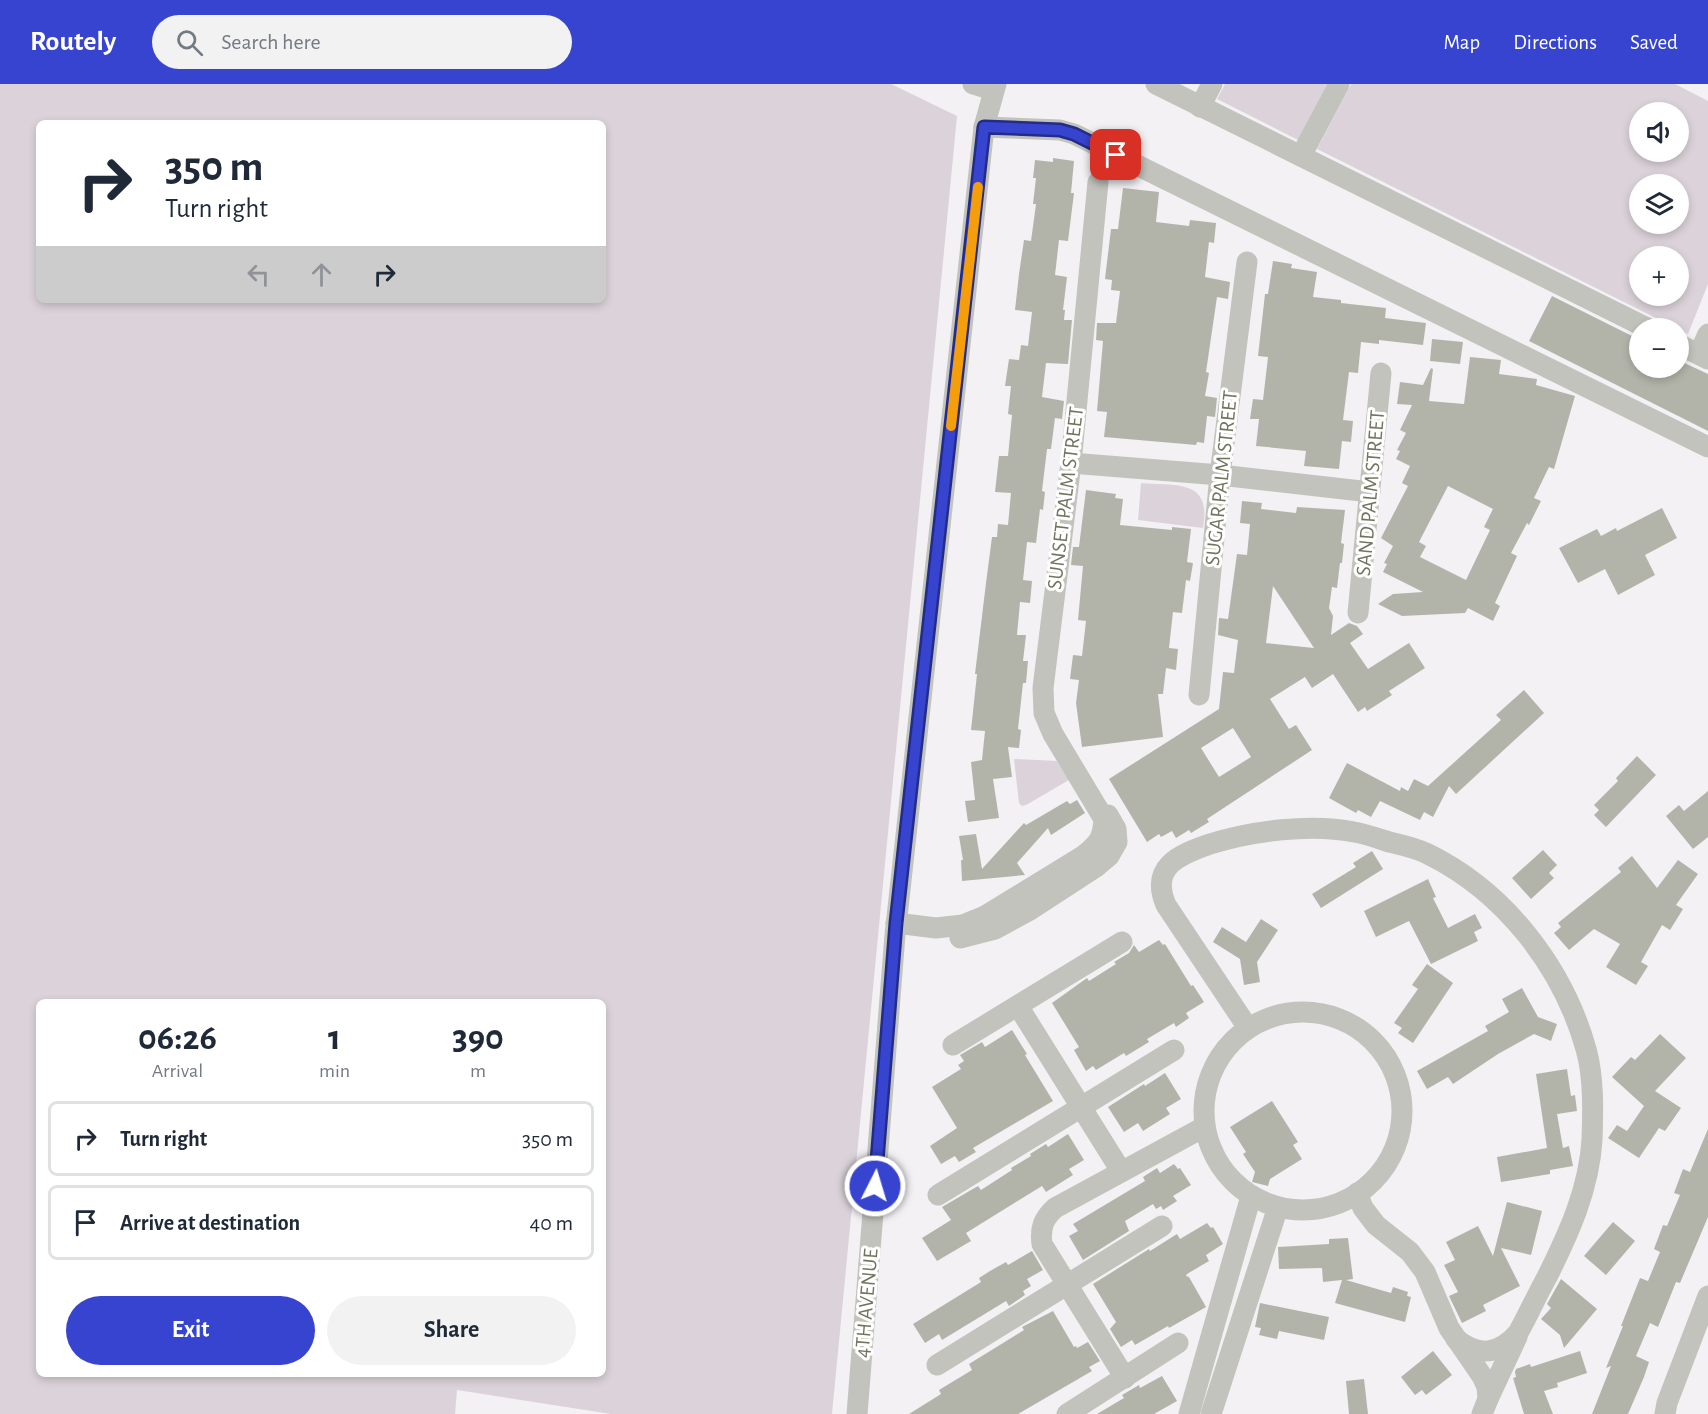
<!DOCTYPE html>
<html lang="en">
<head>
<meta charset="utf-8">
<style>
  :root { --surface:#fff; --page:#f2f2f3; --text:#1f2937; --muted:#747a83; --line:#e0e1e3; --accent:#3644cf }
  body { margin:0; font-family:"Alegreya Sans",sans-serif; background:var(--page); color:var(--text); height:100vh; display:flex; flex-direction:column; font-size:22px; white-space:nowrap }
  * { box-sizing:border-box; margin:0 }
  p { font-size:20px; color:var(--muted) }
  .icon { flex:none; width:33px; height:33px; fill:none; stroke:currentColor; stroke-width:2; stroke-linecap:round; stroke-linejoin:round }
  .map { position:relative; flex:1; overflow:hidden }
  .side { position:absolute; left:36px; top:915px; width:570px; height:378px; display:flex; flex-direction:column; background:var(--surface); border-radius:9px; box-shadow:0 3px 9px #0003 }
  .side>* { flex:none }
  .banner { position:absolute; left:36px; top:36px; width:570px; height:183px; border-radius:9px; box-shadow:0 3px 9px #0003; background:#fff; color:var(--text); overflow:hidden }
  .buttons { position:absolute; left:1629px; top:18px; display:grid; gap:12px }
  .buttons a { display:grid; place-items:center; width:60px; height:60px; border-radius:50%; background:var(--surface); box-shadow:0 3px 9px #0003; font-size:30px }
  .pin { position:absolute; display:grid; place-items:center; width:51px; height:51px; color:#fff; margin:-26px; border-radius:12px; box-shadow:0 3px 9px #0006 }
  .me { position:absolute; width:66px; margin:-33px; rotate:5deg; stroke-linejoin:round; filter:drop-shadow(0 0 4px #0008) }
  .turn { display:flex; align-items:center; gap:21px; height:126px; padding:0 30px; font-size:27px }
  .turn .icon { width:78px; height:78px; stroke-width:2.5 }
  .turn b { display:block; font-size:42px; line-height:51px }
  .lanes { display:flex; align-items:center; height:57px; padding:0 30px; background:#0003; justify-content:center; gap:30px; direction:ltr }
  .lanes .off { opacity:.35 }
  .eta { display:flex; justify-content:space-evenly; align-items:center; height:102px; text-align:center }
  .eta b { font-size:36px; font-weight:600; line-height:42px }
  .cta { display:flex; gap:12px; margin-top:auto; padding:12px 30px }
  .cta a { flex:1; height:69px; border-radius:36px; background:var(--accent); color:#fff; font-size:24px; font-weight:600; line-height:69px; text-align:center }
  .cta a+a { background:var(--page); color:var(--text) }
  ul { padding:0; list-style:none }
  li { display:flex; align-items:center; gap:18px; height:75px; margin:0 12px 9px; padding:0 18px; border:3px solid var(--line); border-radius:9px }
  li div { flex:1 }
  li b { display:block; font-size:22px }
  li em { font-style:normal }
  header { display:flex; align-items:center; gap:36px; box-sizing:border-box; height:84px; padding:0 30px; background:var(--accent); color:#fff }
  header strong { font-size:28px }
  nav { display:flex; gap:33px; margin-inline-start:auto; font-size:21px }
  .search { width:420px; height:54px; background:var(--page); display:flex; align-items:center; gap:15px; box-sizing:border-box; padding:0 21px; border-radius:33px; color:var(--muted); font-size:22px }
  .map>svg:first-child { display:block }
  .green { fill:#dbd3d9; fill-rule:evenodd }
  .building { fill:#b3b4a9; fill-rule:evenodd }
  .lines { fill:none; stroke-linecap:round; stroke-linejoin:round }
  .street { stroke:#c2c3bc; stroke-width:21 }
  .route-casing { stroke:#232c87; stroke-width:15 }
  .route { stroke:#3644cf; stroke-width:10 }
  .slow { stroke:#f59e0b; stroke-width:10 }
  .labels { text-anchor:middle; stroke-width:6; stroke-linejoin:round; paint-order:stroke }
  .street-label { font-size:21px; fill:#71745e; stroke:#fff }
</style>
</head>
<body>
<header>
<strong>Routely</strong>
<div class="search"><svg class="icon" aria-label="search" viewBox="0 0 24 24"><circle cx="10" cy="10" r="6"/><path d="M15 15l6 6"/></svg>Search here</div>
<nav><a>Map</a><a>Directions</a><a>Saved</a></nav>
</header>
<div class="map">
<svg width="1708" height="1330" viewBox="0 0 1708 1330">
  <rect width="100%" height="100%" fill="#f3f1f4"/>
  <g class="green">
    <path d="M0,0H891L957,32L832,1330H611L457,1306L455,1330H0ZM39,39H603V216H39ZM39,918H603V1290H39Z"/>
    <polygon points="1225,0 1327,0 1298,56 1217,15"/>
    <path d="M1351,0H1675L1708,17V200L1688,250L1317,65ZM1640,28H1678V68H1640ZM1640,100H1678V140H1640ZM1640,172H1678V212H1640Z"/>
    <path d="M1141,399C1177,402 1212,395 1203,444L1138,436Z"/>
    <polygon points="1014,675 1057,677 1069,696 1026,721 1022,722 1019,719"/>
  </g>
  <g class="building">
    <polygon points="1053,74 1074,77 1071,109 1074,109 1068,157 1059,156 1055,191 1067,193 1063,226 1065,226 1064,236 1072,236 1068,280 1046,279 1042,313 1064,317 1062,335 1055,334 1051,365 1047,365 1042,407 1045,408 1043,426 1040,425 1036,459 1027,458 1023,496 1032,497 1030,519 1020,518 1017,551 1026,551 1023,577 1028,577 1026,599 1023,599 1018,645 1021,646 1019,664 1008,663 1012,693 993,695 999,734 968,738 965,717 975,716 971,678 982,676 985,647 971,646 977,590 975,590 986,499 992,453 997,453 998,440 1008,441 1011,409 995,408 999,372 1008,372 1012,331 1008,330 1011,302 1005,302 1009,275 1019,276 1021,261 1028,262 1032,228 1015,226 1019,190 1024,156 1031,157 1036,120 1033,120 1036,94 1033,94 1035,76 1053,78"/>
    <polygon points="1123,104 1159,108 1156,138 1189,142 1190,136 1216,139 1214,159 1209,158 1205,193 1230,198 1228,215 1217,213 1206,288 1209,289 1205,312 1217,314 1215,333 1207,332 1204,359 1197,358 1196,361 1104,353 1107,328 1097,327 1103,257 1096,256 1097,239 1116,239 1120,207 1111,206 1112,196 1105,195 1111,145 1118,145"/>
    <polygon points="1273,177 1292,180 1291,184 1317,188 1313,213 1341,216 1341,219 1386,224 1385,234 1426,239 1423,261 1379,256 1379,260 1361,258 1358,289 1349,288 1343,336 1353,337 1351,358 1342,357 1339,385 1304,382 1306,367 1256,362 1259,335 1250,335 1253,315 1263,316 1268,273 1258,272 1265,210 1268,210"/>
    <polygon points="1552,212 1640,256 1640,284 1678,284 1678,276 1708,290 1708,347 1529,257"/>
    <polygon points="1432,255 1463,258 1460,280 1430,277"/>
    <path d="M1470,273L1501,276L1499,290L1537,295L1536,301L1575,312L1554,385L1549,383L1534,414L1541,417L1529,441L1527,439L1511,469L1517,472L1495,519L1500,522L1493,537L1468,524L1465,529L1402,532L1378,520L1393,510L1423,508L1383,488L1387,480L1384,479L1393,462L1381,454L1408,402L1402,399L1410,382L1396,375L1400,367L1397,366L1406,349L1400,346L1412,321L1397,320L1400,298L1423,301L1431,284L1433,285L1429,317L1464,320ZM1448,402L1493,425L1484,443L1490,446L1466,496L1420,473L1426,462L1419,458Z"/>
    <polygon points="1086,406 1116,410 1115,414 1123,415 1120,441 1172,446 1172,443 1191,445 1187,478 1193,479 1190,497 1186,496 1182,529 1173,528 1169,564 1178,565 1176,586 1166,584 1163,610 1158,610 1163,653 1082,663 1076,619 1079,596 1070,595 1073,571 1082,572 1086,537 1078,536 1083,482 1071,481 1073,463 1079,463"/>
    <path d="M1242,417L1262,419L1261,425L1296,429L1297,423L1345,426L1341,459L1344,460L1342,479H1340L1337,504L1332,503L1329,524L1333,532L1331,551L1349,539L1357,542L1363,550L1350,559L1368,585L1409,559L1425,584L1389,607L1392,611L1367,627L1365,623L1358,628L1333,590L1312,604L1305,593L1270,615L1289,645L1296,641L1312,666L1207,735L1209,738L1191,749L1189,746L1176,754L1172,747L1161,753L1159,750L1147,758L1109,695L1219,625L1223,588L1234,589L1238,556L1218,551L1219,534L1228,535L1237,470L1247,471L1250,440L1240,439ZM1273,502L1314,564L1266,559ZM1233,644L1251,673L1219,693L1201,664Z"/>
    <polygon points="1662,424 1677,454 1645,471 1655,491 1618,511 1605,485 1578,499 1559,464 1597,445 1601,452 1616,444 1617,447"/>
    <polygon points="1524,606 1544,629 1456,710 1449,702 1433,733 1424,728 1420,736 1380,717 1371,733 1358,726 1356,729 1329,714 1347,679 1400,707 1401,703 1408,707 1414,695 1428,702 1501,636 1496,631"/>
    <polygon points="1637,672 1656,691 1606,743 1594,731 1599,726 1594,721 1618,697 1616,694"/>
    <polygon points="1708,707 1708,753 1693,765 1666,732 1679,721 1684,727"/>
    <polygon points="1077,716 1085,729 1051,751 1048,744 1017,779 1025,791 962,797 961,776 963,776 959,752 976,750 982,785 1024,739 1026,741 1067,717 1070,720"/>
    <polygon points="1543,766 1557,781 1549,789 1554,794 1531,815 1512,794"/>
    <polygon points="1372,767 1383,785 1321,824 1312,810 1356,783 1353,779"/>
    <polygon points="1632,772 1657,804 1678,776 1698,790 1676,821 1683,825 1670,846 1662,841 1641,878 1648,882 1636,901 1606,883 1620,860 1594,845 1569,866 1554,849 1561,843 1558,839 1621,788 1618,784"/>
    <polygon points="1428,795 1436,813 1433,814 1448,844 1475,830 1482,844 1474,848 1478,857 1431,880 1409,837 1376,853 1364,827"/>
    <polygon points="1261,835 1278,846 1257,878 1260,898 1244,901 1240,875 1213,858 1222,843 1246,858"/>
    <polygon points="1159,856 1163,861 1165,860 1191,902 1193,901 1204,918 1186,929 1189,934 1176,943 1174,939 1147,955 1149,958 1126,972 1124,969 1096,986 1093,982 1086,987 1074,966 1079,963 1052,919 1087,894 1089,897 1116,880 1114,878 1129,869 1134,861 1139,868"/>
    <polygon points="1427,880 1453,899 1413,959 1398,949 1402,944 1394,939 1418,905 1412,901"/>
    <polygon points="1522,904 1538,933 1557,940 1551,957 1534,950 1498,970 1453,1000 1448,993 1427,1005 1417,987 1488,947 1485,942 1509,928 1502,915"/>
    <polygon points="1012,946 1027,970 1025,971 1053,1017 973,1064 976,1068 959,1078 955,1072 941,1080 930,1062 957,1044 932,1003 961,985 958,981 964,977 960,971 982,958 985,963"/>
    <polygon points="1660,950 1686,974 1655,1007 1681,1024 1665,1047 1659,1044 1639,1074 1608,1054 1617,1041 1627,1047 1644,1022 1612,993 1631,973 1635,976"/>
    <polygon points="1567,985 1571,1012 1575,1011 1577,1027 1557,1030 1563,1064 1569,1062 1573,1082 1550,1086 1550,1090 1501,1098 1497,1073 1547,1064 1536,990"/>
    <polygon points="1165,989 1181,1015 1166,1024 1170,1030 1143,1047 1138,1039 1124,1048 1108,1023 1144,1000 1145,1002"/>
    <polygon points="1272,1017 1298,1058 1293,1061 1302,1075 1270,1095 1268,1102 1252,1098 1255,1088 1243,1070 1246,1068 1230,1043"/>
    <polygon points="1708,1045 1708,1133 1680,1199 1676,1198 1658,1243 1650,1239 1636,1272 1649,1278 1644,1293 1628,1330 1592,1330 1611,1282 1606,1284 1623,1242 1621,1242 1640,1194 1648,1197 1660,1168 1654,1165 1663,1141 1667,1142 1680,1111 1674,1109 1683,1085 1690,1088"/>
    <polygon points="1068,1050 1084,1076 1069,1085 1073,1091 1046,1108 1042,1102 966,1149 971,1157 937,1177 922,1154 951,1136 942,1123 978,1102 981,1106 1012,1086 1011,1084 1031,1072 1030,1070 1046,1060 1048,1063"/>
    <polygon points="1174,1080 1178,1085 1180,1084 1191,1101 1173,1112 1177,1117 1163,1126 1161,1122 1156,1125 1153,1120 1125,1137 1129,1147 1083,1176 1069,1152 1078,1147 1073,1140 1145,1097 1143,1093 1157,1084 1160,1089"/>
    <polygon points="1507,1118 1542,1127 1531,1171 1501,1164 1520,1202 1483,1221 1486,1227 1462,1239 1449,1212 1458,1208 1444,1181 1455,1176 1446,1158 1478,1142 1493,1172"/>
    <polygon points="1613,1138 1635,1157 1606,1191 1584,1172"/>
    <polygon points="1207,1139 1211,1144 1213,1143 1223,1160 1206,1171 1209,1177 1187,1190 1186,1192 1189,1193 1206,1223 1169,1244 1168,1242 1135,1261 1132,1256 1121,1263 1110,1245 1116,1238 1093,1200 1149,1165 1150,1167 1177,1150 1180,1155"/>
    <polygon points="1348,1154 1353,1195 1346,1196 1391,1209 1393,1203 1408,1208 1407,1212 1411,1213 1405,1238 1335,1219 1342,1196 1323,1198 1322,1184 1279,1185 1278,1163 1329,1160 1329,1155"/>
    <polygon points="1032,1167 1043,1186 1027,1195 1031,1202 1023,1207 1025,1211 1009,1222 1006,1217 942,1256 939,1250 925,1259 913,1240 981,1198 979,1194 990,1187 1006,1178 1008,1181"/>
    <polygon points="1561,1195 1597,1225 1564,1264 1560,1251 1541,1235 1551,1224 1547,1220"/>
    <polygon points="1260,1219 1329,1233 1324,1256 1279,1247 1277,1255 1259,1251 1261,1244 1255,1243"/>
    <polygon points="1053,1227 1074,1263 1076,1262 1077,1264 1088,1258 1100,1277 1089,1283 1092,1287 1018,1330 909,1330 941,1310 939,1306 972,1286 969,1280 1024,1246 1022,1243"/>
    <polygon points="1433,1267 1452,1291 1426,1311 1422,1306 1415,1311 1401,1293"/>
    <polygon points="1580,1267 1587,1289 1557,1299 1558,1303 1544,1307 1553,1330 1524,1330 1513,1294 1516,1293 1515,1288 1516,1285 1530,1280 1531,1283"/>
    <polygon points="1162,1292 1177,1317 1154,1330 1097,1330 1124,1314 1122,1311 1139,1301 1140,1304"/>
    <polygon points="1364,1295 1368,1330 1349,1330 1346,1297"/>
  </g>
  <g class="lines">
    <g class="street">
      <polyline points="973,0 993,6"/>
      <polyline points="1156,0 1647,244"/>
      <polyline points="1200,23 1212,0"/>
      <polyline points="984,43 1060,46 1074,50 1708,363"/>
      <polyline points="1301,72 1339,0"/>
      <polyline points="1678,260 1708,275"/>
      <polyline points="1699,270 1708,250"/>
      <polyline points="1071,379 1220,391 1370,408"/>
      <polyline points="1358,529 1381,289"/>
      <polyline points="1199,611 1220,391 1247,178"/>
      <path d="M896,839L936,844L963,841L985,832L1083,772C1098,760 1103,755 1104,735L1053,650L1044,629L1043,604L1071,379L1098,98"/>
      <polyline points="960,854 995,845 1030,826 1096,783 1109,772 1117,758 1116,745 1108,731"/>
      <polyline points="1018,922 1121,1087"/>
      <circle cx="1303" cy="1027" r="99"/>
      <path d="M1246,941L1166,821C1150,783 1178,771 1210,760C1252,747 1311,739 1354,748C1366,750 1377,754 1389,758C1402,761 1416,764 1428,770C1505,808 1563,883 1586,965C1594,993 1593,1027 1592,1056C1589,1105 1569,1149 1547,1193C1537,1211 1528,1231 1518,1249C1498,1271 1479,1273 1456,1255"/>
      <polyline points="953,961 1122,858"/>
      <polyline points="1357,1109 1363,1124 1376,1141 1410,1168 1425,1188 1449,1244 1482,1292 1487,1303 1488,1315 1482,1330"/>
      <polyline points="938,1111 1174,966"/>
      <polyline points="937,1281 1162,1142"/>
      <path d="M1125,1294L1042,1160C1040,1144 1043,1135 1055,1124L1204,1043"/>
      <polyline points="1488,1315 1517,1253"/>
      <polyline points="857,1330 895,851 984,43 996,0"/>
      <polyline points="1067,1330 1178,1259"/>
      <polyline points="1189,1330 1251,1112"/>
      <polyline points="1211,1330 1278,1123"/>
      <polyline points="1665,1330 1667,1319 1708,1212"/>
    </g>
  </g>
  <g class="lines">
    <defs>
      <polyline id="route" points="875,1102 896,839 984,43 1060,46 1074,50 1116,71"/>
    </defs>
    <use href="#route" class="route-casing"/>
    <use href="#route" class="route"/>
    <polyline class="slow" points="951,342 978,103"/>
  </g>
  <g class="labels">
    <g class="street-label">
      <text transform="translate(1221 394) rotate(-84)" y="7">SUGAR PALM STREET</text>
      <text transform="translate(1370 409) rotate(-85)" y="7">SAND PALM STREET</text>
      <text transform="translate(1065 414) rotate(-83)" y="7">SUNSET PALM STREET</text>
      <text transform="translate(866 1219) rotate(-85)" y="7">4TH AVENUE</text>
    </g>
  </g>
</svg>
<div class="buttons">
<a><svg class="icon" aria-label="sound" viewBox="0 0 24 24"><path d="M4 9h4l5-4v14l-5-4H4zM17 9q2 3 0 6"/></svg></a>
<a><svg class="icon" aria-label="layers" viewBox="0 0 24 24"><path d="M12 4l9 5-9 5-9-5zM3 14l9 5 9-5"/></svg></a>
<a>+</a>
<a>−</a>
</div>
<div class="pin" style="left:1116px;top:71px;background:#d93025"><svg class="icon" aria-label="arrive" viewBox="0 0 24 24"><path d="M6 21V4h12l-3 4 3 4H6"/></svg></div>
<svg class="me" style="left:875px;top:1102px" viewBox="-20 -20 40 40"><circle r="17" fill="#3644cf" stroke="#fff" stroke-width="3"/><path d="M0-11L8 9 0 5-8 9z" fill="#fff"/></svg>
<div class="banner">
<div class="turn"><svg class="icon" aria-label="right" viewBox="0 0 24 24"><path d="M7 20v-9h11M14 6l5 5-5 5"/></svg><div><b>350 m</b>Turn right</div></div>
<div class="lanes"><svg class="icon off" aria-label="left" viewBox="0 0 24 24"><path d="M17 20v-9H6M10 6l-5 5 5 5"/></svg><svg class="icon off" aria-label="ahead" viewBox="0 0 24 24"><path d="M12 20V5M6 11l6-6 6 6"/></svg><svg class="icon" aria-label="right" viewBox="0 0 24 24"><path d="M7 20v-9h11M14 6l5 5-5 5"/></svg></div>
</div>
<section class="side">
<div class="eta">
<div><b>06:26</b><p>Arrival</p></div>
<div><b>1</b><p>min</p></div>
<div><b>390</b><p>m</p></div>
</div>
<ul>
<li><svg class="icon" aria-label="right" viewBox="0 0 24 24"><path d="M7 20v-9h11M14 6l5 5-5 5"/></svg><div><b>Turn right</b></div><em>350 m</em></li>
<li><svg class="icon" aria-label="arrive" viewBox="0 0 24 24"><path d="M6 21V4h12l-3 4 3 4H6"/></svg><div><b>Arrive at destination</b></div><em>40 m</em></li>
</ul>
<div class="cta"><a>Exit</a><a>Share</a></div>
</section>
</div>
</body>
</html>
